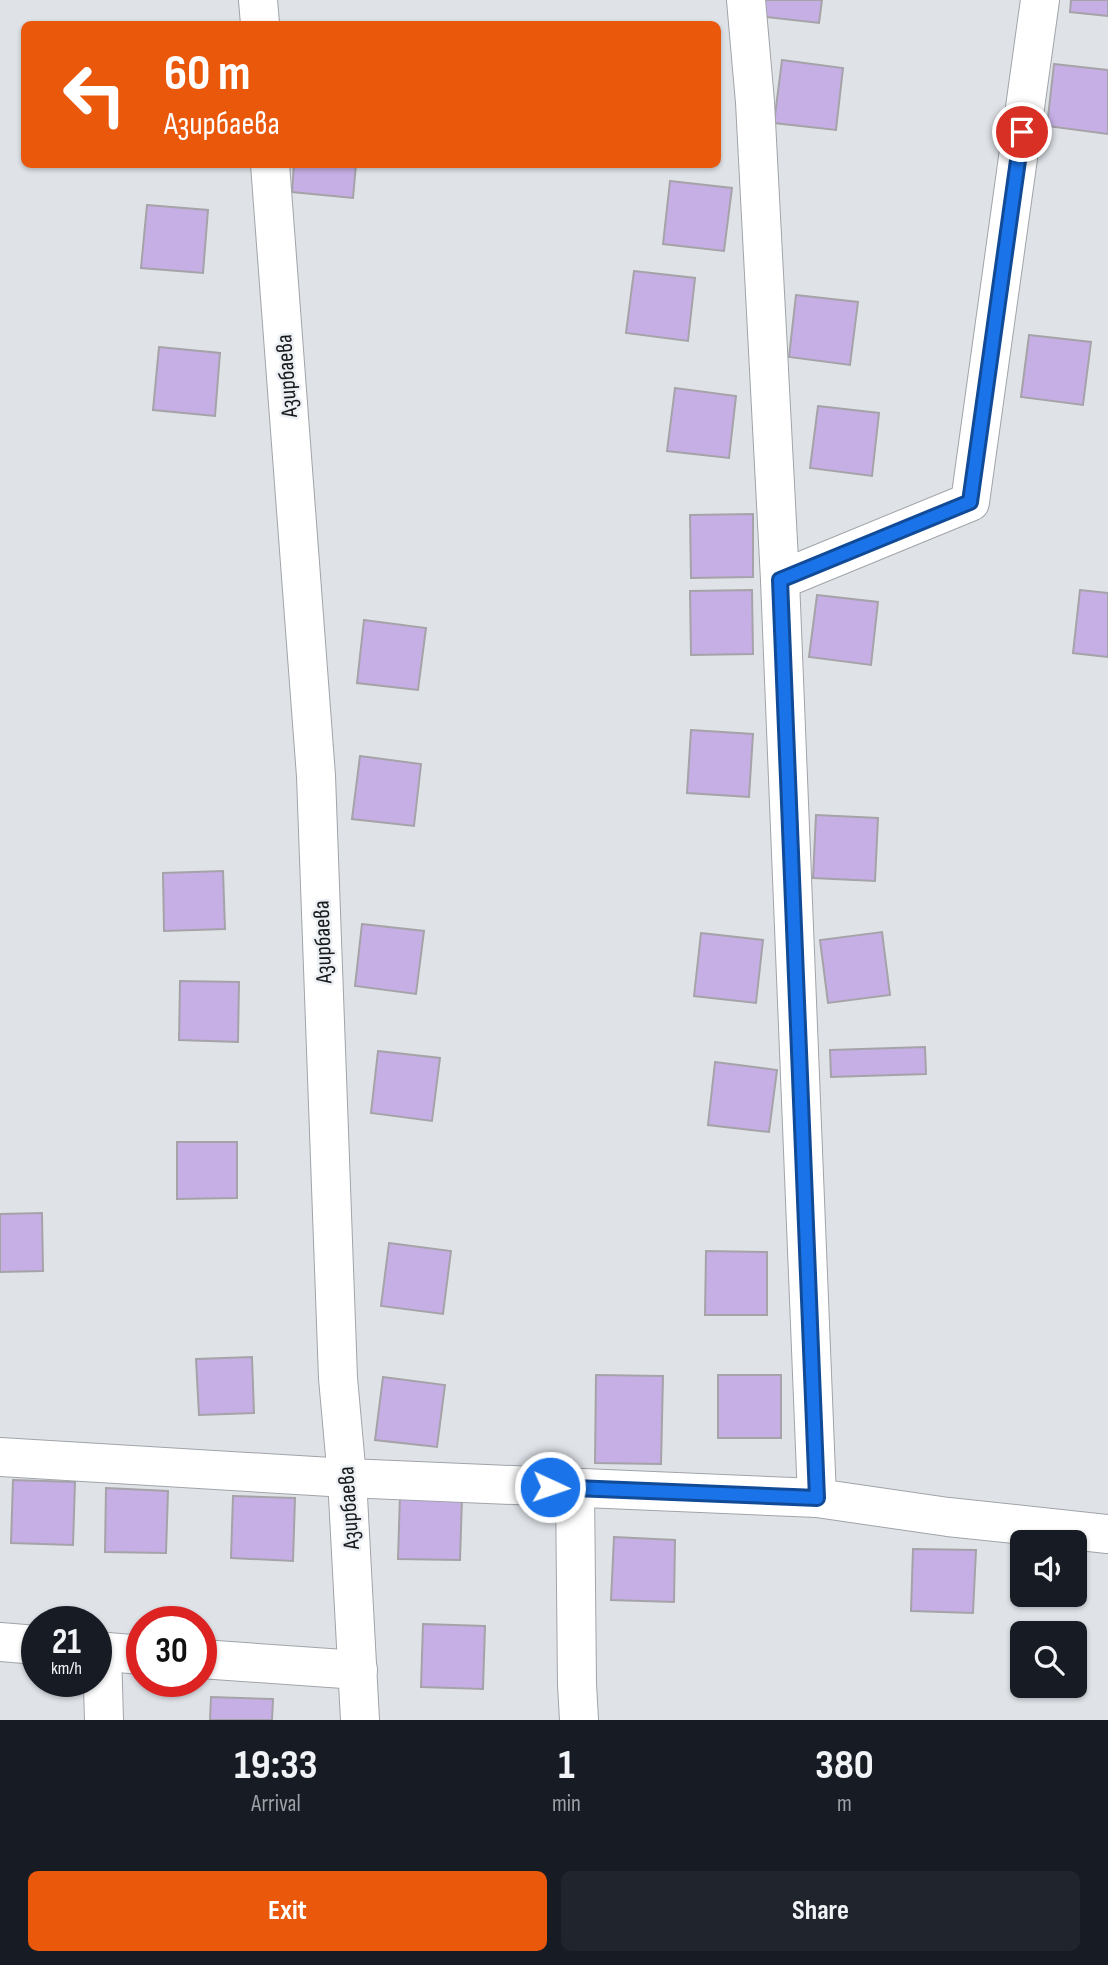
<!DOCTYPE html>
<html lang="en">
<head>
<meta charset="utf-8">
<style>
  :root { --surface:#171b24; --page:#20242c; --text:#f1f3f6; --muted:#9ea1a6; --accent:#ea580c }
  body { margin:0; font-family:"Sofia Sans Condensed",sans-serif; background:var(--page); color:var(--text); height:100vh; display:flex; flex-direction:column; font-size:26px; white-space:nowrap }
  * { box-sizing:border-box; margin:0 }
  p { font-size:23px; color:var(--muted) }
  .icon { flex:none; width:38px; height:38px; fill:none; stroke:currentColor; stroke-width:2; stroke-linecap:round; stroke-linejoin:round }
  .map { position:relative; height:1720px; overflow:hidden }
  .sheet { display:flex; flex-direction:column; background:var(--surface); flex:1 }
  .sheet>* { flex:none }
  .hud { position:absolute; left:21px; top:21px; width:700px; height:147px; border-radius:10px; box-shadow:0 2px 5px #0004; background:#ea580c; color:#fff; overflow:hidden }
  .fabs { position:absolute; left:1010px; top:1530px; display:grid; gap:14px }
  .fabs a { display:grid; place-items:center; width:77px; height:77px; border-radius:10px; background:var(--surface); box-shadow:0 2px 5px #0004; font-size:35px }
  .speed { position:absolute; left:21px; top:1606px; display:flex; gap:14px; font-size:35px; font-weight:700; text-align:center }
  .speed>* { display:grid; place-content:center; width:91px; height:91px; border-radius:50%; background:var(--surface); box-shadow:0 2px 5px #0004; line-height:1 }
  .speed small { font-size:18px; font-weight:400 }
  .speed .limit { border:10px solid #d22; background:#fff; color:#111 }
  .pin { position:absolute; display:grid; place-items:center; width:60px; height:60px; color:#fff; margin:-30px; border:4px solid #fff; border-radius:50%; box-shadow:0 2px 7px #0007 }
  .me { position:absolute; width:77px; margin:-38px; rotate:93deg; stroke-linejoin:round; filter:drop-shadow(0 0 5px #0008) }
  .turn { display:flex; align-items:center; gap:24px; height:147px; padding:0 28px; font-size:32px }
  .turn .icon { width:91px; height:91px; stroke-width:2.5 }
  .turn b { display:block; font-size:49px; line-height:60px }
  .eta { display:flex; justify-content:space-evenly; align-items:center; height:119px; text-align:center }
  .eta b { font-size:42px; font-weight:700; line-height:49px }
  .action { display:flex; gap:14px; margin-top:auto; padding:14px 28px }
  .action a { flex:1; height:80px; border-radius:10px; background:var(--accent); color:#fff; font-size:28px; font-weight:700; line-height:80px; text-align:center }
  .action a+a { background:var(--page); color:var(--text) }
  .map>svg:first-child { display:block }
  .building { fill:#c6afe4; stroke:#a5a3a8; stroke-width:2 }
  .lines { fill:none; stroke-linecap:round; stroke-linejoin:round }
  .minor-casing { stroke:#a0a4a9; stroke-width:40 }
  .minor { stroke:#fff; stroke-width:38 }
  .route-casing { stroke:#114b97; stroke-width:18 }
  .route { stroke:#1a73e8; stroke-width:12 }
  .labels { text-anchor:middle; stroke-width:5; stroke-linejoin:round; paint-order:stroke }
  .street-label { font-size:23px; fill:#191a1c; stroke:#ecf0f5 }
</style>
</head>
<body>
<div class="map">
<svg width="1108" height="1720" viewBox="0 0 1108 1720">
  <rect width="100%" height="100%" fill="#dfe3e8"/>
  <g class="building">
    <polygon points="759,0 822,0 819,23 757,16"/>
    <polygon points="1071,0 1108,0 1108,16 1070,12"/>
    <polygon points="782,60 843,68 836,130 774,123"/>
    <polygon points="1054,64 1108,70 1108,134 1047,126"/>
    <polygon points="294,164 356,164 353,198 292,192"/>
    <polygon points="670,181 732,188 724,251 663,244"/>
    <polygon points="147,205 208,210 203,273 141,268"/>
    <polygon points="634,271 695,278 688,341 626,333"/>
    <polygon points="796,295 858,302 850,365 789,357"/>
    <polygon points="1029,335 1091,342 1083,405 1021,397"/>
    <polygon points="159,347 220,353 215,416 153,410"/>
    <polygon points="675,388 736,396 729,458 667,451"/>
    <polygon points="818,406 879,413 872,476 810,468"/>
    <polygon points="753,514 753,577 691,578 690,515"/>
    <polygon points="752,590 753,654 691,655 690,591"/>
    <polygon points="1080,590 1108,593 1108,657 1073,653"/>
    <polygon points="817,595 878,602 871,665 809,657"/>
    <polygon points="364,620 426,628 418,690 357,683"/>
    <polygon points="691,730 753,734 749,797 687,793"/>
    <polygon points="360,756 421,764 414,826 352,819"/>
    <polygon points="816,815 878,818 875,881 813,878"/>
    <polygon points="223,871 225,929 164,931 163,873"/>
    <polygon points="362,924 424,931 416,994 355,986"/>
    <polygon points="882,932 890,995 828,1003 820,940"/>
    <polygon points="701,933 763,940 756,1003 694,996"/>
    <polygon points="180,981 239,982 238,1042 179,1040"/>
    <polygon points="925,1047 926,1074 831,1077 830,1050"/>
    <polygon points="378,1051 440,1058 432,1121 371,1113"/>
    <polygon points="715,1062 777,1070 769,1132 708,1125"/>
    <polygon points="177,1142 237,1142 237,1198 177,1199"/>
    <polygon points="42,1213 43,1271 0,1272 0,1214"/>
    <polygon points="389,1243 451,1251 443,1314 381,1306"/>
    <polygon points="706,1251 767,1252 767,1315 705,1315"/>
    <polygon points="252,1357 254,1413 199,1415 196,1359"/>
    <polygon points="596,1375 663,1376 661,1464 595,1463"/>
    <rect x="718" y="1375" width="63" height="63"/>
    <polygon points="383,1377 445,1385 437,1447 375,1440"/>
    <polygon points="13,1480 75,1482 73,1545 11,1543"/>
    <polygon points="106,1488 168,1491 166,1553 105,1552"/>
    <polygon points="400,1495 462,1498 460,1560 398,1559"/>
    <polygon points="233,1496 295,1498 293,1561 231,1558"/>
    <polygon points="614,1537 675,1540 674,1602 611,1600"/>
    <polygon points="913,1549 976,1550 973,1613 911,1611"/>
    <polygon points="423,1624 485,1626 483,1689 421,1687"/>
    <polygon points="211,1697 273,1699 272,1720 210,1720"/>
  </g>
  <g class="lines">
    <defs>
      <g id="minor">
        <polyline points="258,0 260,24"/>
        <polyline points="746,0 755,102 780,580 817,1498"/>
        <polyline points="270,164 316,776 338,1378 347,1478 360,1720"/>
        <polyline points="780,580 970,502 1040,0"/>
        <polyline points="0,1457 347,1478 817,1498 948,1517 1108,1534"/>
        <polyline points="575,1488 577,1684 579,1720"/>
        <polyline points="0,1642 37,1645"/>
        <polyline points="96,1651 142,1655"/>
        <polyline points="102,1652 104,1720"/>
        <polyline points="201,1659 358,1670"/>
      </g>
    </defs>
    <use href="#minor" class="minor-casing"/>
    <use href="#minor" class="minor"/>
  </g>
  <g class="lines">
    <defs>
      <polyline id="route" points="550,1487 817,1498 780,580 970,502 1022,132"/>
    </defs>
    <use href="#route" class="route-casing"/>
    <use href="#route" class="route"/>
  </g>
  <g class="labels">
    <g class="street-label">
      <text transform="translate(286 376) rotate(-94)" y="8">Азирбаева</text>
      <text transform="translate(322 942) rotate(-92)" y="8">Азирбаева</text>
      <text transform="translate(348 1508) rotate(-94)" y="8">Азирбаева</text>
    </g>
  </g>
</svg>
<div class="fabs">
<a><svg class="icon" aria-label="sound" viewBox="0 0 24 24"><path d="M4 9h4l5-4v14l-5-4H4zM17 9q2 3 0 6"/></svg></a>
<a><svg class="icon" aria-label="search" viewBox="0 0 24 24"><circle cx="10" cy="10" r="6"/><path d="M15 15l6 6"/></svg></a>
</div>
<div class="speed"><div>21<small>km/h</small></div><div class="limit">30</div></div>
<div class="pin" style="left:1022px;top:132px;background:#d93025"><svg class="icon" aria-label="arrive" viewBox="0 0 24 24"><path d="M6 21V4h12l-3 4 3 4H6"/></svg></div>
<svg class="me" style="left:550px;top:1487px" viewBox="-20 -20 40 40"><circle r="17" fill="#1a73e8" stroke="#fff" stroke-width="3"/><path d="M0-11L8 9 0 5-8 9z" fill="#fff"/></svg>
<div class="hud">
<div class="turn"><svg class="icon" aria-label="left" viewBox="0 0 24 24"><path d="M17 20v-9H6M10 6l-5 5 5 5"/></svg><div><b>60 m</b>Азирбаева</div></div>
</div>
</div>
<section class="sheet">
<div class="eta">
<div><b>19:33</b><p>Arrival</p></div>
<div><b>1</b><p>min</p></div>
<div><b>380</b><p>m</p></div>
</div>
<div class="action"><a>Exit</a><a>Share</a></div>
</section>
</body>
</html>
